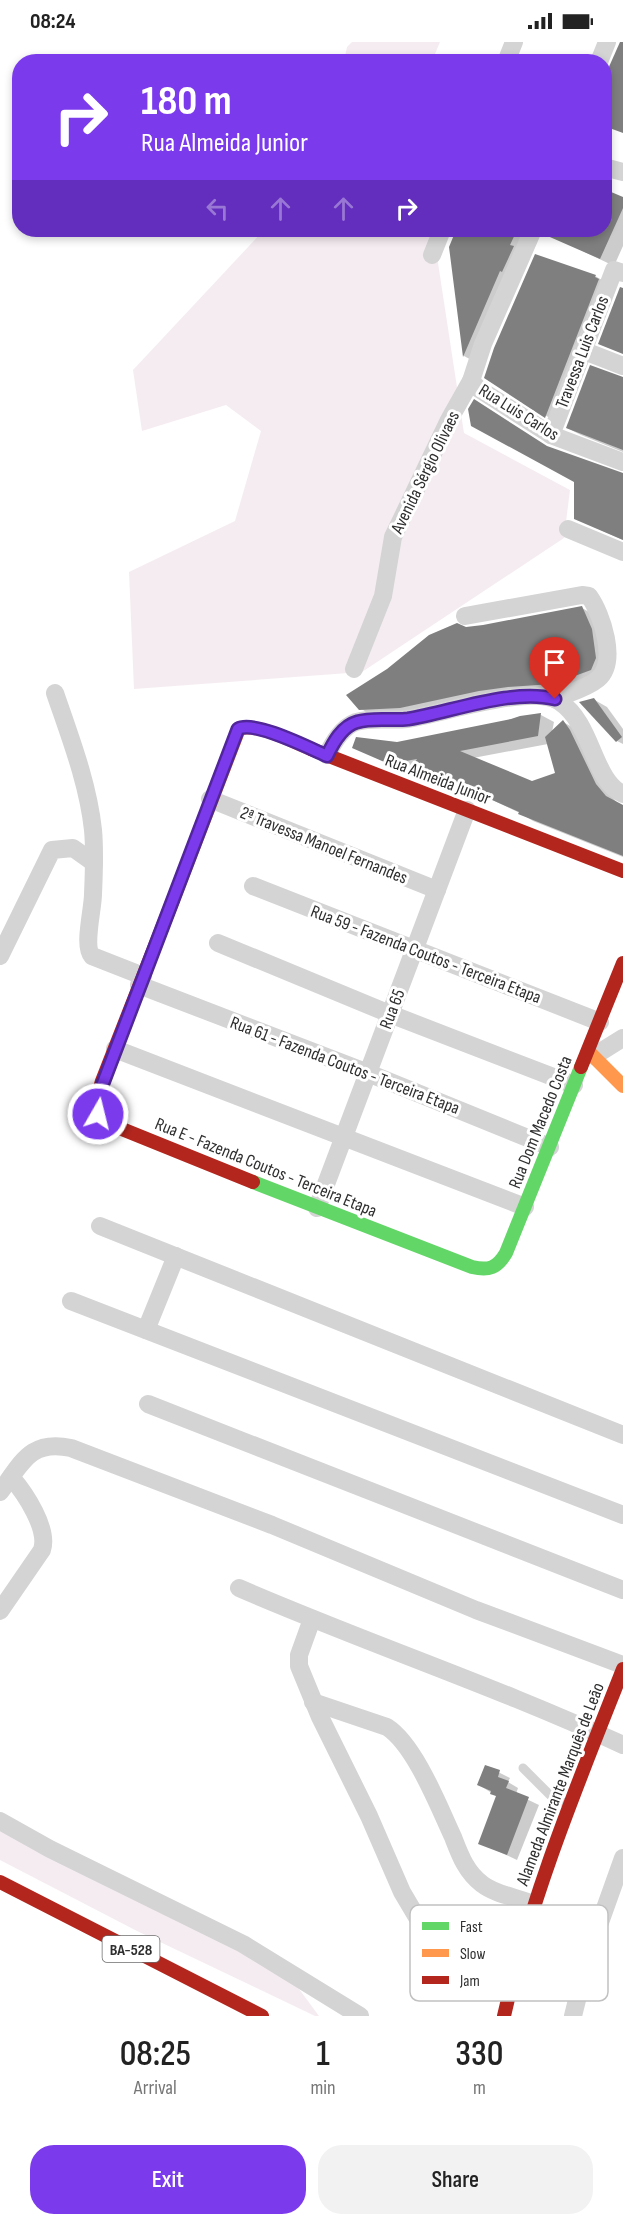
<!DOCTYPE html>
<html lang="en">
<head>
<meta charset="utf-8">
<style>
  :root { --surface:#fff; --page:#f2f2f2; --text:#222; --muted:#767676; --accent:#7c3aed }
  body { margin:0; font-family:"Sofia Sans Condensed",sans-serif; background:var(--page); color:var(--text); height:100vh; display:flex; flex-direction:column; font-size:22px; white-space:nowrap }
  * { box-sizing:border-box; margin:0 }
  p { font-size:20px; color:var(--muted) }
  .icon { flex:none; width:33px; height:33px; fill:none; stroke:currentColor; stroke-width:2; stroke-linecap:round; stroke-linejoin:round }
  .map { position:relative; height:1974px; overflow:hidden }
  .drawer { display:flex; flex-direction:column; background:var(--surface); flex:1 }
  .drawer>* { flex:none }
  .guide { position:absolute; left:12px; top:12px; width:600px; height:183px; border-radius:24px; box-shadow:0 3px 9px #0003; background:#7c3aed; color:#fff; overflow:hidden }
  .pin { position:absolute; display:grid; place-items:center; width:51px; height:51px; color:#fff; margin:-62px -26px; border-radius:50% 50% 50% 0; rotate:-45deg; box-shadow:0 0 6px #0007 }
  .pin .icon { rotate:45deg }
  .me { position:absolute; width:66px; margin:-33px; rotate:8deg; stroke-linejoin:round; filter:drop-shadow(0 0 4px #0008) }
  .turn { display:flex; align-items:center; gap:21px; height:126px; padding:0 30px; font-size:27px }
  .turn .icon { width:78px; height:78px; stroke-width:2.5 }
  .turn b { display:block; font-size:42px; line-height:51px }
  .lanes { display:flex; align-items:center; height:57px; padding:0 30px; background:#0003; justify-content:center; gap:30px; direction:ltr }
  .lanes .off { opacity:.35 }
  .eta { display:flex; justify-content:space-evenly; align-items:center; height:102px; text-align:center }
  .eta b { font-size:36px; font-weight:600; line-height:42px }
  .button { display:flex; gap:12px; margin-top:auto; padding:12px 30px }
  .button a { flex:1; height:69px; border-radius:24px; background:var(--accent); color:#fff; font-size:24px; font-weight:600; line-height:69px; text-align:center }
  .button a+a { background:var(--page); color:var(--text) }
  .status { display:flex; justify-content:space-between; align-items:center; height:42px; padding:0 30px; background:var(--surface); direction:ltr }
  .status svg { height:16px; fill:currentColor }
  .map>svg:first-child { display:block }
  .green { fill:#f5ecf1 }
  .shadow { fill:#0003; fill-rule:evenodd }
  .building { fill:#7f7f7f }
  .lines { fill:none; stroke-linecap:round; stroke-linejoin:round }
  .lane { stroke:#d4d4d4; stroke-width:9 }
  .street { stroke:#d4d4d4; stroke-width:18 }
  .fast { stroke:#63d668; stroke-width:14 }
  .slow { stroke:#ff974d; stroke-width:14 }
  .jam { stroke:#b3261e; stroke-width:14 }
  .route-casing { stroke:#51269a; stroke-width:15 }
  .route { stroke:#7c3aed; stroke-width:10 }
  .labels { text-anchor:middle; stroke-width:6; stroke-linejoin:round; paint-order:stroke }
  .shield { fill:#fff; stroke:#6d6d6d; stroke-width:1.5 }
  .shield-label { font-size:16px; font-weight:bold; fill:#2f2f2f }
  .street-label { font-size:18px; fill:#2f2f2f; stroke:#fff }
  .key { fill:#fff; stroke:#c1c1c1; stroke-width:1.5 }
  .key-label { font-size:16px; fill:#2f2f2f }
</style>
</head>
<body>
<div class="status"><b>08:24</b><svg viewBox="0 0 49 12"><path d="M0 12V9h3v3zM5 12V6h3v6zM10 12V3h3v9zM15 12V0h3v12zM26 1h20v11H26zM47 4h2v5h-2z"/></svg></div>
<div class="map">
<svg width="623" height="1974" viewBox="0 0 623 1974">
  <rect width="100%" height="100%" fill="#fff"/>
  <g class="green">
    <polygon points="352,0 440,0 432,19 344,19 347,5"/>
    <polygon points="264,188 433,188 464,391 570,448 564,496 362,630 134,647 129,530 235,479 261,389 226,363 142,389 133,328"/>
    <polygon points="0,1788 288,1932 319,1974 315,1974 137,1889 0,1818"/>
  </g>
  <g class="shadow">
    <polygon points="623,157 623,204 614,224 545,191 545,188 604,188"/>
    <polygon points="457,188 540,188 477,321 464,314 450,205"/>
    <polygon points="595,234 609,242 559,382 486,335"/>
    <polygon points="623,336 623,410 581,393 567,386"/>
    <polygon points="549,406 623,432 623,498 576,477 575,439"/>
    <polygon points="582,566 596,574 604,635 567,649 374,675 360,666 466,587"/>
    <polygon points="593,657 607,665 623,687 623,702 617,699"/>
    <path d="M541,673L554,680L552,690L563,680L576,687L608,750L620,764H623V815L533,779L520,771L475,750L473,754L464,753L425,737L412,730L413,727L403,729L354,705L397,702ZM548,702L557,732L532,741L473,716Z"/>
    <polygon points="486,1724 510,1736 508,1740 518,1746 516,1752 539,1763 517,1818 480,1801 498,1755 479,1743"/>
  </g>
  <g class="building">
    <polygon points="620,0 623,0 623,91 604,84 604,36"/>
    <polygon points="604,147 623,155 623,166 600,217 543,192 544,188 604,188"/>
    <polygon points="456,188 517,188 510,203 514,204 502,230 500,229 463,315 449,205"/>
    <polygon points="535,212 596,233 595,235 599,237 545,376 484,336 494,306"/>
    <polygon points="620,245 623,246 623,312 598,302"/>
    <polygon points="590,323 623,335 623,408 566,386"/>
    <polygon points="474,357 547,404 623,431 623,498 574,477 574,440 471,384 468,367"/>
    <polygon points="582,564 592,587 596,616 591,628 553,642 508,645 479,649 400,666 359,668 346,653 387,627 429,593 457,581 466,585 483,583"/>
    <polygon points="594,656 622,695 616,700 579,660"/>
    <polygon points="541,671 538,694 460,709 532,739 555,731 545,695 563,678 570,688 596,742 606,754 623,763 623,814 518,772 519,770 461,744 459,747 449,746 409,730 417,717 389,722 352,706 356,695 397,700 511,677 520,674"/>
    <polygon points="485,1723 500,1728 498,1735 509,1739 506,1746 529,1755 507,1813 478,1802 496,1754 490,1752 491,1749 477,1743"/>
  </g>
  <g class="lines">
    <polyline class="lane" points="523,1726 550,1753 568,1763"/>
    <g class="street">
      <polyline points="506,20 514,0"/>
      <polyline points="599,20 607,0"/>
      <polyline points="604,125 623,130"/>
      <polyline points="533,188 483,302 471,339 479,347 551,393 623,420"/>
      <polyline points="432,213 442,188"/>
      <polyline points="582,308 623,324"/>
      <polyline points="551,393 614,228 623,231"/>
      <polyline points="568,487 623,510"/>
      <path d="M465,574L582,553L589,554C602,572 618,620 598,637C586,647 568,651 555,657"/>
      <polyline points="354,627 383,554 393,495 449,378 471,339"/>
      <path d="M55,651C70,695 88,741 93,788C95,809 94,830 93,852C93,867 83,904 92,914L143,934"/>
      <path d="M327,713C333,701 342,685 356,680C372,675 391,679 407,677C441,672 533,641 560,660C593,682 593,739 623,752"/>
      <polyline points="210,757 437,848"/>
      <polyline points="253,844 600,980"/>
      <polyline points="218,901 390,972 574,1043"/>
      <polyline points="0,914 52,808 73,806 94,821"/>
      <polyline points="139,943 368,1031 550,1105"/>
      <polyline points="115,1007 525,1165"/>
      <polyline points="594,1014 623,996"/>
      <polyline points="317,1166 467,768"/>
      <polyline points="100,1184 623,1393"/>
      <polyline points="71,1259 623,1473"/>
      <polyline points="146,1288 176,1214"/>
      <polyline points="148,1362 623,1548"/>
      <path d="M0,1450C22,1421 30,1397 71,1406L272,1483L476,1568L623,1623"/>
      <path d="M239,1546C366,1601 498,1645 623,1703"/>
      <path d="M0,1569L42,1508C49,1487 25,1451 11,1435"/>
      <polyline points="312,1577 299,1613 299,1624 320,1675 369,1774 402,1850 418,1877 444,1901 456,1909 512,1934"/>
      <path d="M313,1660L387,1685C415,1703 439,1765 453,1795C460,1813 466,1830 482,1842C496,1853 517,1855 533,1862"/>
      <polyline points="0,1779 50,1807 243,1902 360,1974"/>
      <polyline points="573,1974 588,1914 623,1816"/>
    </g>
    <path class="fast" d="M253,1140L472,1225C489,1229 497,1226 506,1211L581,1025"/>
    <g class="slow">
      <path d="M173,858L239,687C256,680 294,700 311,707"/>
      <polyline points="588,1009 623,1044"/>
    </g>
    <g class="jam">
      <polyline points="311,707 623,829"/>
      <path d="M173,858L102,1039C96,1059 91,1072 112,1083L253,1140"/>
      <polyline points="581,1025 623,921"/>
      <polyline points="0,1840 262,1974"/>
      <path d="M504,1974C531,1854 578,1741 623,1627"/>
    </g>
  </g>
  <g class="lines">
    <defs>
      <path id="route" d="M98,1072L97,1058L100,1049L238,687C254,678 309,706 327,714C333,701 342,684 357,680C373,675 392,679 408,677C451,670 513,646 555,657"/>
    </defs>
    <use href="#route" class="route-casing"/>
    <use href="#route" class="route"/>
  </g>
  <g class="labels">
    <rect class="shield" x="102.5" y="1894" width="57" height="26" rx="4.5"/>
    <g class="shield-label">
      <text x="131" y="1913">BA-528</text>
    </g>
    <g class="street-label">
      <text transform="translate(582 310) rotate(-69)" y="6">Travessa Luis Carlos</text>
      <text transform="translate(519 370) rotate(32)" y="6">Rua Luis Carlos</text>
      <text transform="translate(425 430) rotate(-64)" y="6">Avenida Sérgio Olivaes</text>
      <text transform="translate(438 737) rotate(21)" y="6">Rua Almeida Junior</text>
      <text transform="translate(324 803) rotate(22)" y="6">2ª Travessa Manoel Fernandes</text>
      <text transform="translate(426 912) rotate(21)" y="6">Rua 59 - Fazenda Coutos - Terceira Etapa</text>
      <text transform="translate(392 967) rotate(-69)" y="6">Rua 65</text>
      <text transform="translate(345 1023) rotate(21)" y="6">Rua 61 - Fazenda Coutos - Terceira Etapa</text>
      <text transform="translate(540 1080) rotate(-68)" y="6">Rua Dom Macedo Costa</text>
      <text transform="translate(266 1125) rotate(22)" y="6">Rua E - Fazenda Coutos - Terceira Etapa</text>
      <text transform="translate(560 1742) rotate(-69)" y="6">Alameda Almirante Marquês de Leão</text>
    </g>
  </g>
  <rect x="410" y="1863" width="198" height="96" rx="9" class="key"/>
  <rect x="422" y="1880" width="27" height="8" fill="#63d668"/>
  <rect x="422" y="1907" width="27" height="8" fill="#ff974d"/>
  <rect x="422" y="1934" width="27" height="8" fill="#b3261e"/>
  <g class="key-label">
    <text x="460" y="1890">Fast</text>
    <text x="460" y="1917">Slow</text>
    <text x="460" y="1944">Jam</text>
  </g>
</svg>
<div class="pin" style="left:555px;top:657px;background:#d93025"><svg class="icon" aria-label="arrive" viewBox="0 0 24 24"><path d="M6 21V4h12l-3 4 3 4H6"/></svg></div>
<svg class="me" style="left:98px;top:1072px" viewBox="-20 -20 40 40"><circle r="17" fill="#7c3aed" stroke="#fff" stroke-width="3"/><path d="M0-11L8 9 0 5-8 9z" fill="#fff"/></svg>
<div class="guide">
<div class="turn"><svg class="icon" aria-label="right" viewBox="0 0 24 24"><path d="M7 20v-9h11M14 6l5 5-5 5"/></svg><div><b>180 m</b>Rua Almeida Junior</div></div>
<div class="lanes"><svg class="icon off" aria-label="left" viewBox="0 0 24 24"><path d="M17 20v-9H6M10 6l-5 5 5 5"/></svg><svg class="icon off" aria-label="ahead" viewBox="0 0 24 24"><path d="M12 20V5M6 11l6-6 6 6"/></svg><svg class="icon off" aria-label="ahead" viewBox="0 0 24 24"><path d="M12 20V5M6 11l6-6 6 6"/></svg><svg class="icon" aria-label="right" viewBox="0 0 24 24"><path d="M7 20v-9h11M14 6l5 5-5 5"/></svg></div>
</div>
</div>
<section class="drawer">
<div class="eta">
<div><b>08:25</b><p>Arrival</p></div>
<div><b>1</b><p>min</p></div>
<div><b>330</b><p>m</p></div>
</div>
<div class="button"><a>Exit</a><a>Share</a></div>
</section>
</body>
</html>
